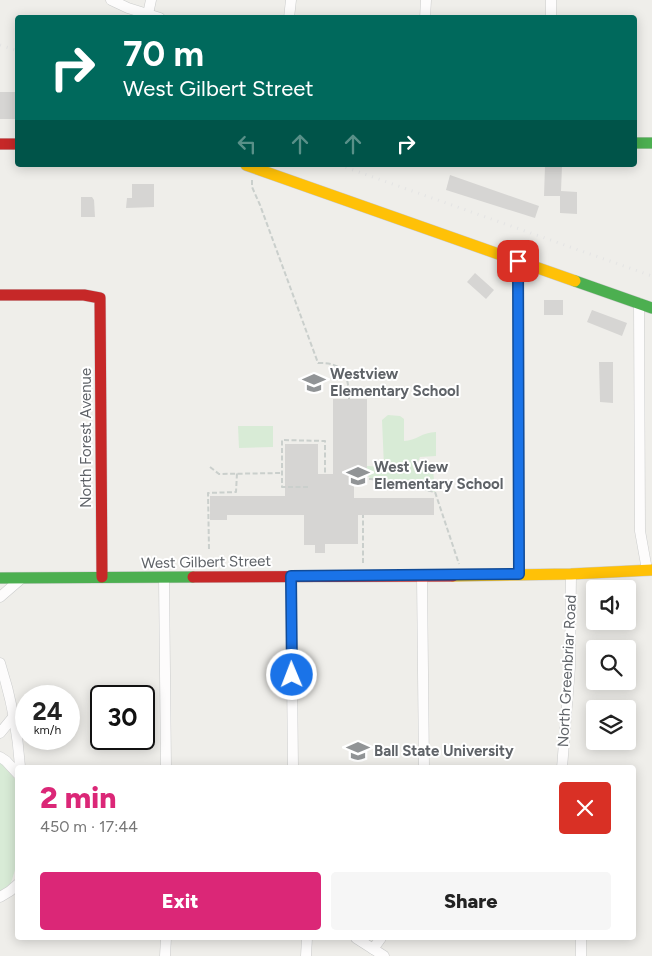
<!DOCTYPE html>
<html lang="en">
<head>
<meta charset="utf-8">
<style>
  :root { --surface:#fff; --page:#f6f6f6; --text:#222; --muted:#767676; --accent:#db2777 }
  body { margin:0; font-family:Figtree,sans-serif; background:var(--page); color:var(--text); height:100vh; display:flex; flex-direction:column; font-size:19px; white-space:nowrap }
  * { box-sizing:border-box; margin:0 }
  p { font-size:16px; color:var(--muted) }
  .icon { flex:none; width:28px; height:28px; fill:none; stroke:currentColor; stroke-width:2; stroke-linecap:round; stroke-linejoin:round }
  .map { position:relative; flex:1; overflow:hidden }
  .panel { position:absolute; left:15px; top:765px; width:621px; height:175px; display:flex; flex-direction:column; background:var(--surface); border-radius:5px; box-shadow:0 2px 12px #0003 }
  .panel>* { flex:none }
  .top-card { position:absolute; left:15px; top:15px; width:622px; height:152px; border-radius:5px; box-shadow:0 2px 12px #0003; background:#00695c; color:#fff; overflow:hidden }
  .fabs { position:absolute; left:586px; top:580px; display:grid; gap:10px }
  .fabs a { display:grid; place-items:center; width:50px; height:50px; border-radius:5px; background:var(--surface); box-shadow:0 2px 12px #0003; font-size:25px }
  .speed { position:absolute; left:15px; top:685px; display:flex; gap:10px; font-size:25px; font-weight:700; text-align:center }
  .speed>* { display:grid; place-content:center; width:65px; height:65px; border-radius:50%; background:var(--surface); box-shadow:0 2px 12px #0003; line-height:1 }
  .speed small { font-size:12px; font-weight:400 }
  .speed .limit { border:2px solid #111; border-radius:8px; background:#fff; color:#111 }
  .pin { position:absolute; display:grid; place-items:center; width:42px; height:42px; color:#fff; margin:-21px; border-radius:10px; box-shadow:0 2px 8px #0006 }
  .me { position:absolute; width:55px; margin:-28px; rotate:359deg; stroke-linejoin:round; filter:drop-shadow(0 0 4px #0008) }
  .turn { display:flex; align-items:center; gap:18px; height:105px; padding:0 25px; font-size:22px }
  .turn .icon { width:65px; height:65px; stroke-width:2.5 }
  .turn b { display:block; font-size:35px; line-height:42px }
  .lanes { display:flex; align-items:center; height:48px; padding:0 25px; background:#0003; justify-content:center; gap:25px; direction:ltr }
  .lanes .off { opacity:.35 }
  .round { display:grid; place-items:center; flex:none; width:52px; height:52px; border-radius:5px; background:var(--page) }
  .head { display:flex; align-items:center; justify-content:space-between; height:85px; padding:0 25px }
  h1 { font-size:30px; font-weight:800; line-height:38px; color:var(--accent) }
  .action { display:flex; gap:10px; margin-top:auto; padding:10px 25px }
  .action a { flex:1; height:58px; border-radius:5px; background:var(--accent); color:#fff; font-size:20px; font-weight:800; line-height:58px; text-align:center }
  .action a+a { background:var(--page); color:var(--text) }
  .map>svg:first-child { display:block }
  .green { fill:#d8ebd6 }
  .building { fill:#d6d5d3 }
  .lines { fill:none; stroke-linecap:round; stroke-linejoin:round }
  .street-casing { stroke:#cbcccc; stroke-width:11 }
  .fast-casing { stroke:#cacacb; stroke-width:12 }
  .slow-casing { stroke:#cacacb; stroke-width:12 }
  .jam-casing { stroke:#cacacb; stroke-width:12 }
  .path { stroke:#cacfcc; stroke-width:2; stroke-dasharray:5 2.5; stroke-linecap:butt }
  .street { stroke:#fdfcfc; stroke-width:10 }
  .fast { stroke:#4caf50; stroke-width:11 }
  .slow { stroke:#ffc107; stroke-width:11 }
  .jam { stroke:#c62828; stroke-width:11 }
  .rail { stroke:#e4e4e4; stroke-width:3; stroke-dasharray:1 6; stroke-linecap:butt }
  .route-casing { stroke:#114b97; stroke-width:12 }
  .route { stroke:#1a73e8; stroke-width:9 }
  .labels { text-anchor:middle; stroke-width:4; stroke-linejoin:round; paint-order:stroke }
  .poi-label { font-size:15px; font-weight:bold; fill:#5f6368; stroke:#fff; text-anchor:start }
  .street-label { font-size:15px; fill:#5f6368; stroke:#fff }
</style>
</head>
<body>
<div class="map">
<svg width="652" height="956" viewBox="0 0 652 956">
  <rect width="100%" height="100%" fill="#efeeea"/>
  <g class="green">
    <path d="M388,415L400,416L404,419V441C416,441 422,432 436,432V456L420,457L415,468L433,469L435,492L371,479L367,475V466L384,467L382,420Z"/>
    <polygon points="238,426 273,426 273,447 239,448"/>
    <polygon points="0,762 15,779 17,792 15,870 10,886 0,892"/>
  </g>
  <g class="building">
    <rect x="0" y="92" width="18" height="27"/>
    <polygon points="545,166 562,166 561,191 577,192 577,214 560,213 560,196 544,196"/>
    <polygon points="450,175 539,206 535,218 446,190"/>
    <polygon points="132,184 154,184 154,207 126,208 127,198 132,198"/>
    <polygon points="81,197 92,197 94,200 95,217 81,217"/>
    <polygon points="475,273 494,290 486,299 467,282"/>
    <rect x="544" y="300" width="19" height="15"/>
    <polygon points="592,310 627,323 622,336 587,322"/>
    <polygon points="599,362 613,362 613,403 600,402"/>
    <polygon points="333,399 367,399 367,475 354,475 354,498 434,498 434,515 358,515 358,544 325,544 325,553 315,553 315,545 304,545 304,515 227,515 227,520 210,520 210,496 285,496 285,444 318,444 318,474 333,474"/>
  </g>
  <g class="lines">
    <defs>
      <g id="street">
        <polyline points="111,0 128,8 160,18"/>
        <polyline points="148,14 151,0"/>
        <polyline points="289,18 291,0"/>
        <polyline points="425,18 426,0"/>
        <polyline points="551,18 551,0"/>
        <polyline points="518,261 519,574"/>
        <polyline points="639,303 640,531 647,570"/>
        <polyline points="291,576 293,768"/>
        <polyline points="422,576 424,768"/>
        <polyline points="164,578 166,768"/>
        <polyline points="0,597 22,578"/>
        <path d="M0,663C11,697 18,732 20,768"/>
        <polyline points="0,733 14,716"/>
        <polyline points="0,757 6,761 18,774"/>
        <polyline points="562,768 570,667 571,574"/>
        <polyline points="0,897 10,891 18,884"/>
        <polyline points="356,938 384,956"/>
        <polyline points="581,938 581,956"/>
        <polyline points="373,949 381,938"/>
        <polyline points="165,956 166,938"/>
        <polyline points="306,956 307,938"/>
      </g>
      <g id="fast">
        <polyline points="635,143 652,143"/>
        <polyline points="575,281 652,308"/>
        <polyline points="0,578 193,577"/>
      </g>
      <g id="slow">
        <polyline points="246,165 575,281"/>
        <polyline points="453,576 571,574 652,570"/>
      </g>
      <g id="jam">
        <polyline points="0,144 18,144"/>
        <polyline points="0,295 84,295 100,298 102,577"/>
        <polyline points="193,577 453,576"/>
      </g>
    </defs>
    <use href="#street" class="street-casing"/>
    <use href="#fast" class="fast-casing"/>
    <use href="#slow" class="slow-casing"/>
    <use href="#jam" class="jam-casing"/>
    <g class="path">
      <path d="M252,180V187L260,205L318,363C344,362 349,376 349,399"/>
      <polyline points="210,467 219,474 282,473"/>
      <polyline points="354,479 371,479 435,492 459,564"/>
      <polyline points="308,487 282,487 282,440 325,441 325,474"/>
      <polyline points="209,549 208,493 236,492 237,473"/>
      <polyline points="363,563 363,515"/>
    </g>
    <use href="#street" class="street"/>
    <use href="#fast" class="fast"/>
    <use href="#slow" class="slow"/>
    <use href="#jam" class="jam"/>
    <g class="rail">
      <polyline points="0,45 18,51"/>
      <polyline points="339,165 652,276"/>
    </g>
  </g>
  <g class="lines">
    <defs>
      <polyline id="route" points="292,675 291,576 519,574 518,261"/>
    </defs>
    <use href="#route" class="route-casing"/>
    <use href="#route" class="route"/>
  </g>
  <defs>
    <symbol id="school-bare" viewBox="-9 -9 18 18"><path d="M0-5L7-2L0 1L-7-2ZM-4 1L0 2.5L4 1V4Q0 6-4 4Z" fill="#919496" stroke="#fff" stroke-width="2.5" paint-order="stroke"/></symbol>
    <symbol id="university-bare" viewBox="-9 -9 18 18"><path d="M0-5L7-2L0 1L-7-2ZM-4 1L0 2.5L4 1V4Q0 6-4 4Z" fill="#919496" stroke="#fff" stroke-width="2.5" paint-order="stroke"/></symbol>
  </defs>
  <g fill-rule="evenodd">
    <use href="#school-bare" x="298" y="367" width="32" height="32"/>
    <use href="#school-bare" x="342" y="460" width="32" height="32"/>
    <use href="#university-bare" x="342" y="735" width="32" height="32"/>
  </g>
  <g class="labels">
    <g class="poi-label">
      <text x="330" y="379">Westview<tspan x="330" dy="17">Elementary School</tspan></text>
      <text x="374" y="472">West View<tspan x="374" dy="17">Elementary School</tspan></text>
      <text x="374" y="756">Ball State University</text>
    </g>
    <g class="street-label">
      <text transform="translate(86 438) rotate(-90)" y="5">North Forest Avenue</text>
      <text transform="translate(206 562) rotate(-1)" y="5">West Gilbert Street</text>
      <text transform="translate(567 671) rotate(-87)" y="5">North Greenbriar Road</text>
    </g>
  </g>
</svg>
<div class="fabs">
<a><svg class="icon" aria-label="sound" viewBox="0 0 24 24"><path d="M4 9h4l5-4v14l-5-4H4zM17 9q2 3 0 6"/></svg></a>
<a><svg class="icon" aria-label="search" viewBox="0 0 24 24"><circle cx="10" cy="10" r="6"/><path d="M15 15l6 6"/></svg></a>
<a><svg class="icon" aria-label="layers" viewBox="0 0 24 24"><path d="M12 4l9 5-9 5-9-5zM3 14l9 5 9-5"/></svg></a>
</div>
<div class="speed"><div>24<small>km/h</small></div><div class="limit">30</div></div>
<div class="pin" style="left:518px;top:261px;background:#d93025"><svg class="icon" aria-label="arrive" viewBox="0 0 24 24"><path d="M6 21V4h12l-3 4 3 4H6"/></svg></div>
<svg class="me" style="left:292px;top:675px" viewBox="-20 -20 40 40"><circle r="17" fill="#1a73e8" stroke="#fff" stroke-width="3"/><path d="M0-11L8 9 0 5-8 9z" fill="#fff"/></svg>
<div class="top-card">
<div class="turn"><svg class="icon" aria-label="right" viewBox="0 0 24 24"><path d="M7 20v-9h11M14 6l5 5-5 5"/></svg><div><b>70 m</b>West Gilbert Street</div></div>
<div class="lanes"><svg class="icon off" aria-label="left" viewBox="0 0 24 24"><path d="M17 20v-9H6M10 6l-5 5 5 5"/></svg><svg class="icon off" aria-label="ahead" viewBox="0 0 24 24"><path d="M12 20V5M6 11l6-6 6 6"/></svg><svg class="icon off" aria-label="ahead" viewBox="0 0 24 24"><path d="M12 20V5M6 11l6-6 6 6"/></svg><svg class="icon" aria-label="right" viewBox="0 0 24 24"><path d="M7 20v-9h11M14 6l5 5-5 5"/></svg></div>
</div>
<section class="panel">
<div class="head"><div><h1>2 min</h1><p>450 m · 17:44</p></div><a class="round" style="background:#d93025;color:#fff"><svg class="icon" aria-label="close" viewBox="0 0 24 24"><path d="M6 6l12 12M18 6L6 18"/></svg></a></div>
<div class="action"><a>Exit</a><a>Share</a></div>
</section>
</div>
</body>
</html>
